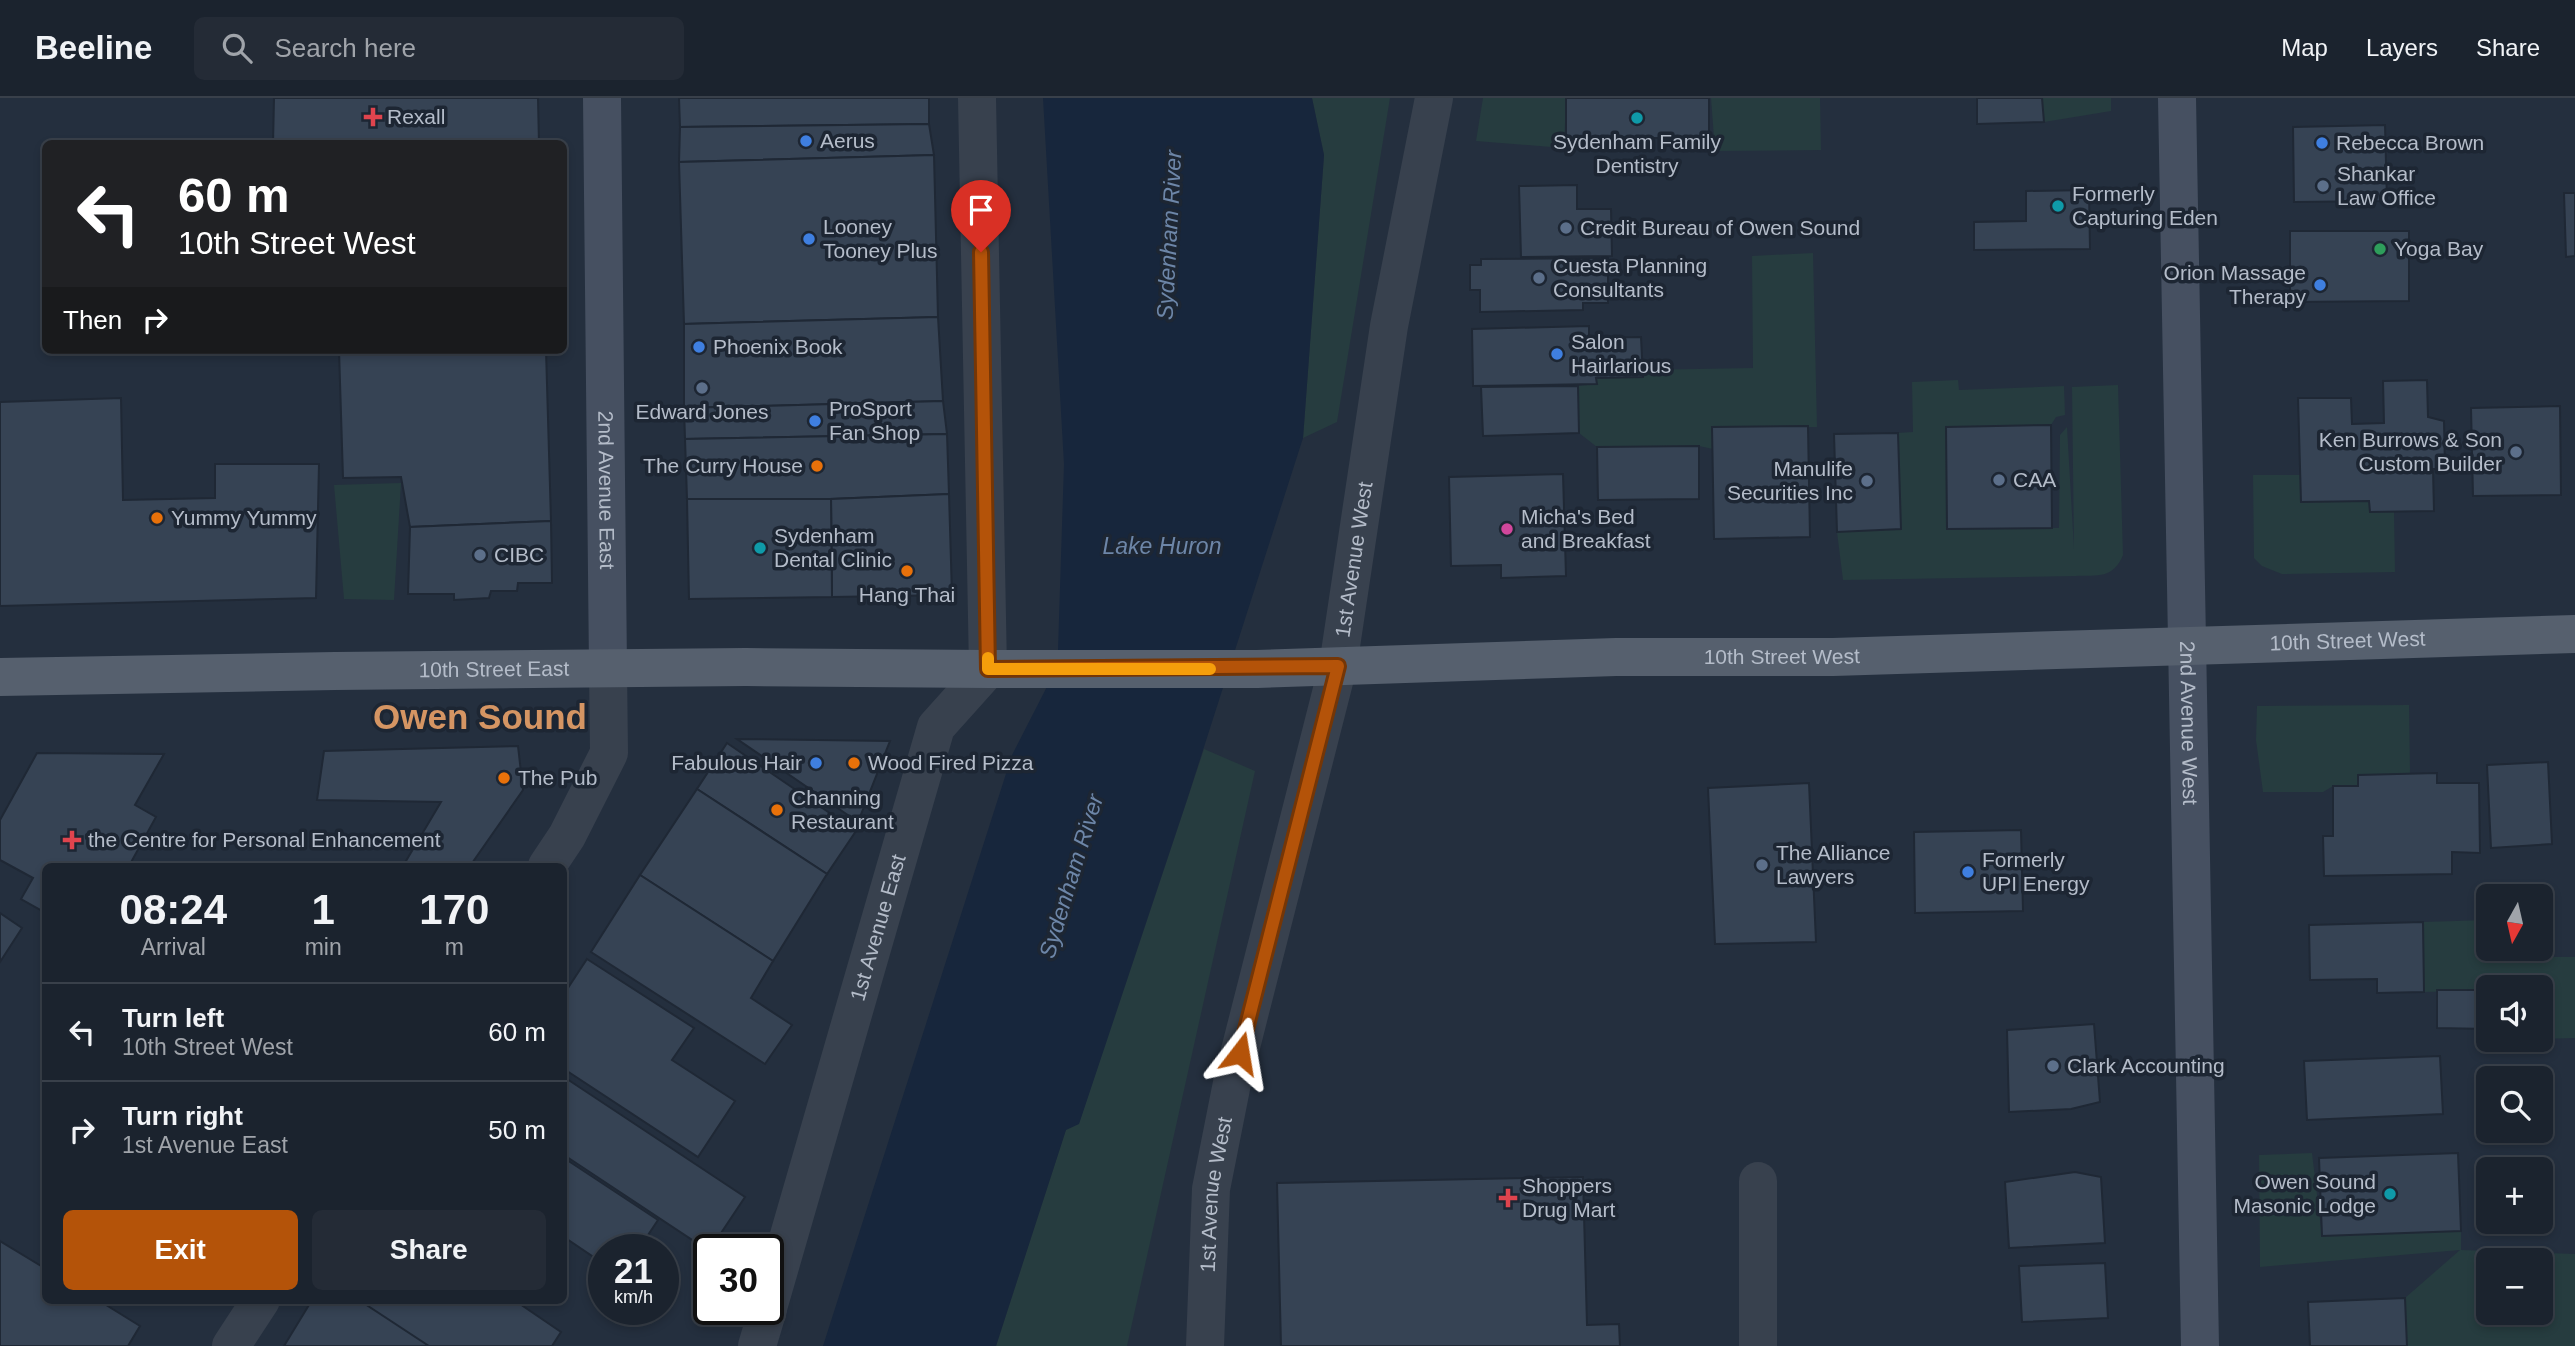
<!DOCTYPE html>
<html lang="en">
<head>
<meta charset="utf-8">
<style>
  :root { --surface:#1b232e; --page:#242b36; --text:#f1f3f6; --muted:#a0a4aa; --line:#39404a; --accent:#b45309 }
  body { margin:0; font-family:Arial,sans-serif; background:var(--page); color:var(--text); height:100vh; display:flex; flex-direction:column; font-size:26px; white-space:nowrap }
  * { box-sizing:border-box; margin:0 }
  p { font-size:23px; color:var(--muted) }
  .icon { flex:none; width:38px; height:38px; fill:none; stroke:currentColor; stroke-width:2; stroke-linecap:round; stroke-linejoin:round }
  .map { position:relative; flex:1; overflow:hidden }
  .drawer { position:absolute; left:42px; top:765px; width:525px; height:441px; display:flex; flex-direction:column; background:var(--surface); border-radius:10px; box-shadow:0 4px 10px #0003,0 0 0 2px var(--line) }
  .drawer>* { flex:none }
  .top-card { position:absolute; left:42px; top:42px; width:525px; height:214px; border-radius:10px; box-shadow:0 4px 10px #0003,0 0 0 2px var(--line); background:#202124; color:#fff; overflow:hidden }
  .needle { width:46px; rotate:188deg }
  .tools { position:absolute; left:2476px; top:786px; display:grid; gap:14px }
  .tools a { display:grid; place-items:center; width:77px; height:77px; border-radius:10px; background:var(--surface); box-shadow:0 4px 10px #0003,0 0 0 2px var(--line); font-size:35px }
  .speed { position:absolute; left:588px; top:1136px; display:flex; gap:14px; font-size:35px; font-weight:700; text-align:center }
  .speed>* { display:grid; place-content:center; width:91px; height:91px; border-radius:50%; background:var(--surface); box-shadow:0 4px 10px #0003,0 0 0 2px var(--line); line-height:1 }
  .speed small { font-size:18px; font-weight:400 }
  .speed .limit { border:4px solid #111; border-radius:10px; background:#fff; color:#111 }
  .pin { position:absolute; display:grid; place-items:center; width:60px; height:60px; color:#fff; margin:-72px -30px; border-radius:50% 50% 50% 0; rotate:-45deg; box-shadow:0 0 7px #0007 }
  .pin .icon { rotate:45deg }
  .me { position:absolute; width:77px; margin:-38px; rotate:14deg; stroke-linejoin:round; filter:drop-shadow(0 0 5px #0008) }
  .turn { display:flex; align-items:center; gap:24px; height:147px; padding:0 21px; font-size:32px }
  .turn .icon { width:91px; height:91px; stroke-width:2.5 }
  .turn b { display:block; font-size:49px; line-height:60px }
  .then { display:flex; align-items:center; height:66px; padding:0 21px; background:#0003; gap:14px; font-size:26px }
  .eta { display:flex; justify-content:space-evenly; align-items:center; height:119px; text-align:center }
  .eta b { font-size:42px; font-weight:700; line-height:49px }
  .action { display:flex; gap:14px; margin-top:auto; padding:14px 21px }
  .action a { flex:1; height:80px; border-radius:10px; background:var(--accent); color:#fff; font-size:28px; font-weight:700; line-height:80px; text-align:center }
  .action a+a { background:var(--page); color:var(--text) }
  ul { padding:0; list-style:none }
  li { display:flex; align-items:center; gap:21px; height:98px; padding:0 21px; border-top:2px solid var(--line) }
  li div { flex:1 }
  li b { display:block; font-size:26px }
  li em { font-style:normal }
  header { display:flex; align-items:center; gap:42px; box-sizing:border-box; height:98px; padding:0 35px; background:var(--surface); border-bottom:2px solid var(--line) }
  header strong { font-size:33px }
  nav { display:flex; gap:38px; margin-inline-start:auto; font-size:24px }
  .search { width:490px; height:63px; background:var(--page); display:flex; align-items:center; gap:18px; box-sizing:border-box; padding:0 24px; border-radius:10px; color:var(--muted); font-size:26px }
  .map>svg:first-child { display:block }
  .green { fill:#263c3f; fill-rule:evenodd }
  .water { fill:#17263c }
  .building { fill:#364354; stroke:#1f2835; stroke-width:2 }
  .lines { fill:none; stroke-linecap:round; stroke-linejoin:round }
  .street { stroke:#38414e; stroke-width:38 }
  .secondary { stroke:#465061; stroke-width:38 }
  .primary { stroke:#56606e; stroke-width:38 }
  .route-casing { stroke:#753606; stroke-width:18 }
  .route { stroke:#b45309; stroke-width:12 }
  .slow { stroke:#f59e0b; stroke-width:12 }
  .health-dot { fill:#e0444e; stroke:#1d2633; stroke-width:2.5 }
  .culture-dot { fill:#0f9aa8; stroke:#1d2633; stroke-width:2.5 }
  .shop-dot { fill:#3f7fe0; stroke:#1d2633; stroke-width:2.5 }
  .service-dot { fill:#5c6f8a; stroke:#1d2633; stroke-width:2.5 }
  .leisure-dot { fill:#2e9e5b; stroke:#1d2633; stroke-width:2.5 }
  .food-dot { fill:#e8710a; stroke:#1d2633; stroke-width:2.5 }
  .hotel-dot { fill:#d1479c; stroke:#1d2633; stroke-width:2.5 }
  .labels { text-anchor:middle; stroke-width:7; stroke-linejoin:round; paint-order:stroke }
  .poi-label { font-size:21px; fill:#b4bcc9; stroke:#1d2633; text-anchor:start }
  .street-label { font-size:21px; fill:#b4bcc9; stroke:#1d2633 }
  .water-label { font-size:23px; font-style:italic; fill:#6d86a8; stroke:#1d2633 }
  .town-label { font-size:35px; font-weight:bold; fill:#d59563; stroke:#1d2633 }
</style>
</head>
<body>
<header>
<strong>Beeline</strong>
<div class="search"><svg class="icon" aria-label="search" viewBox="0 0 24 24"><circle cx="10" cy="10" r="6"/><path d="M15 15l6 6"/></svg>Search here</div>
<nav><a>Map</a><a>Layers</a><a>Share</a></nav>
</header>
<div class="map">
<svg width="2575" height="1248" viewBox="0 0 2575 1248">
  <rect width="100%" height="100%" fill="#242f3e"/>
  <g class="green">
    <polygon points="1312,0 1390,0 1337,324 1303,340 1324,57"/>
    <polygon points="1483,0 1566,0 1564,50 1476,43"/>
    <polygon points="1711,0 1820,0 1821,52 1715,53"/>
    <polygon points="2042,0 2111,0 2111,13 2044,24"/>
    <polygon points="1813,155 1817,329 1713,329 1713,351 1699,348 1597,349 1579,335 1578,288 1596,286 1596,280 1642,279 1641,272 1753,270 1752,158"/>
    <path d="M1958,282L1959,292L2064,288L2065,317L2056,319L2051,327L1946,329L1947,430H2059L2060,337L2067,329L2074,451L2072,289L2118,287L2123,457C2113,481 2098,477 2075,478L1843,482L1837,434L1901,431L1898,335L1913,334L1912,284Z"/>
    <polygon points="2253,377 2300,377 2301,404 2369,403 2370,414 2394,414 2395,474 2282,476 2262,468 2254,460"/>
    <polygon points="401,385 394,502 344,501 334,387"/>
    <polygon points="2409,607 2410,676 2358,688 2333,688 2323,694 2263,694 2256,642 2257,608"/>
    <polygon points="1204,651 1255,673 1127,1248 996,1248 1066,1031 1079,1025"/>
    <polygon points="2488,822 2488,850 2501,851 2502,859 2575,859 2575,940 2541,941 2541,889 2488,889 2488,892 2424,894 2423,824"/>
    <path d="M2312,1055L2322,1138L2461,1133V1152L2575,1156V1248H2407L2405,1200L2460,1152L2260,1169L2259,1057ZM2488,1162H2541V1214H2488Z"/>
  </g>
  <polygon class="water" points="1043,0 1312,0 1324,57 1303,340 1187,702 1079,1026 1066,1032 996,1248 823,1248 1012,657 1056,571 1058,552 1064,366"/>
  <g class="building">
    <polygon points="274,0 538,0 539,46 273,46"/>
    <polygon points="679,0 929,0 929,26 680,29"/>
    <rect x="1566" y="0" width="143" height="40"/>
    <polygon points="1977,0 2042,0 2044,24 1977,26"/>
    <polygon points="929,26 934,57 679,64 680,29"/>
    <polygon points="2385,27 2387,103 2294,104 2293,29"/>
    <polygon points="934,57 938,219 684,226 679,64"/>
    <polygon points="1577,87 1577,111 1611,111 1612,158 1521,159 1519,88"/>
    <polygon points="2089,92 2090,151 1974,152 1974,124 2026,123 2026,93"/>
    <polygon points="2564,95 2575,95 2575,158 2566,159"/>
    <polygon points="2290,133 2409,133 2409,203 2290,204"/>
    <polygon points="1608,160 1608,205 1583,205 1583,212 1480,214 1480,192 1470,192 1470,167 1481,167 1481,161"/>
    <polygon points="938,219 943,303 684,310 684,226"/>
    <polygon points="1589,228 1589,240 1641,239 1643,279 1596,280 1597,286 1473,288 1472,231"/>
    <polygon points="339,252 546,252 551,423 410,429 401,379 343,380"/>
    <polygon points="2427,282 2428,319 2444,323 2445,371 2433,371 2434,413 2370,414 2369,403 2301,404 2298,300 2351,300 2352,326 2384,325 2383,283"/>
    <polygon points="1578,288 1579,335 1483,338 1481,289"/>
    <polygon points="121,300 123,402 215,400 215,366 319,366 316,500 0,508 0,304"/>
    <polygon points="943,303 947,336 685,341 684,310"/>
    <polygon points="2560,308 2561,397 2473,398 2471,310"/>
    <polygon points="2051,327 2052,430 1947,431 1946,329"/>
    <polygon points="1808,328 1810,439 1714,441 1712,329"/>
    <polygon points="1898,335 1901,431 1837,434 1834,336"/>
    <polygon points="947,336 949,396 831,401 687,401 685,341"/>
    <polygon points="1699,348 1699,401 1598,402 1597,349"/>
    <polygon points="1563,376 1566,478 1501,480 1501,467 1451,468 1449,379"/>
    <polygon points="949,396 952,497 832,499 831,401"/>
    <polygon points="687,401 831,401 832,499 689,501"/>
    <polygon points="551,423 552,485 518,485 517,493 491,493 489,500 454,502 454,496 408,496 410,429"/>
    <polygon points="737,641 890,643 858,724"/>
    <polygon points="727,645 856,733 827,776 697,691"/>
    <polygon points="518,648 523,692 470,768 403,768 441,704 317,702 324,653"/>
    <polygon points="37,655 164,656 135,707 156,719 129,768 46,768 46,815 21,801 33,780 0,762 0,722"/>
    <polygon points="2548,664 2552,746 2491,750 2487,667"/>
    <polygon points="2437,675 2437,685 2479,685 2480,755 2452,754 2452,776 2324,778 2323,738 2333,738 2333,688 2358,688 2358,677"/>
    <polygon points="1809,685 1816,844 1715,846 1708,690"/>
    <polygon points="697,691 827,776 773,863 640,777"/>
    <polygon points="2021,732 2023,813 1915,815 1914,734"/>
    <polygon points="640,777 773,863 751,900 792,927 765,966 591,854"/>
    <polygon points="0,815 22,830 0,864"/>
    <polygon points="2423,824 2424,894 2377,895 2377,881 2310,882 2309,827"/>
    <polygon points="587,861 694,930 672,962 735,1003 698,1059 564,971 564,896"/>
    <polygon points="2437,892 2488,892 2488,931 2437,930"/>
    <polygon points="2094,926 2100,1004 2071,1011 2009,1014 2007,932"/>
    <polygon points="2440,958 2443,1016 2307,1022 2304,963"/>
    <polygon points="564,979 745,1099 709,1153 564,1057"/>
    <polygon points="2458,1055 2461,1133 2322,1138 2319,1060"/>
    <polygon points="564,1060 658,1122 638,1152 604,1152 604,1166 564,1139"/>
    <polygon points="2075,1074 2101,1079 2105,1145 2009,1150 2005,1084"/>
    <polygon points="1583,1079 1587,1227 1619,1226 1620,1248 1281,1248 1277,1085"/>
    <polygon points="0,1143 46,1171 46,1202 98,1202 140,1228 128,1248 0,1248"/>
    <polygon points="2105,1165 2108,1220 2022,1224 2019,1168"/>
    <polygon points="2405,1200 2407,1248 2310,1248 2308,1204"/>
    <polygon points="312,1202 361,1202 436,1248 284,1248"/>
    <polygon points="359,1202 514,1202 561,1234 552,1248 429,1248"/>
  </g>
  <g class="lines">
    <g class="street">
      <polyline points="547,768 567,738 609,655 608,570"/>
      <path id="s1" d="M768,1210L936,629L988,571L977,0"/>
      <polyline points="231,1248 261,1202"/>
      <polyline points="757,1248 768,1211"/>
      <path id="s2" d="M1205,1248L1211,1091L1233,980L1338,568L1389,228L1434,0"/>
      <polyline points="1758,1248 1758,1083"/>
    </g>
    <g class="secondary">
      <path id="s3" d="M602,0L608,570"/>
      <path id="s4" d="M2177,0L2200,1248"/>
    </g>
    <path class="primary" id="s5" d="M0,579L335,573L746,569L988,571H1257L1616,559H1833L2575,536"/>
  </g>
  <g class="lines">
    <defs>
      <polyline id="route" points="981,154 988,571 1338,568 1240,955"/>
    </defs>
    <use href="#route" class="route-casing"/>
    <use href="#route" class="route"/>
    <polyline class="slow" points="988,560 988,571 1210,571"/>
  </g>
  <g class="health-dot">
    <path d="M369.5 8.5h7v7h7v7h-7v7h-7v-7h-7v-7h7z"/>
    <path d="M68.5 731.5h7v7h7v7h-7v7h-7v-7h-7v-7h7z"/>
    <path d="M1504.5 1089.5h7v7h7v7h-7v7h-7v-7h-7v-7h7z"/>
  </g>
  <g class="culture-dot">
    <circle cx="1637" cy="20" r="7"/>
    <circle cx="2058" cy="108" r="7"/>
    <circle cx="760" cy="450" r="7"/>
    <circle cx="2390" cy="1096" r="7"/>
  </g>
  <g class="shop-dot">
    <circle cx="806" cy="43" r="7"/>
    <circle cx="2322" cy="45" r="7"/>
    <circle cx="809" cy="141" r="7"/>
    <circle cx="2320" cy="187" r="7"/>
    <circle cx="699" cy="249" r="7"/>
    <circle cx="1557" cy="256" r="7"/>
    <circle cx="815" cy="323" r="7"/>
    <circle cx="816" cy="665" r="7"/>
    <circle cx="1968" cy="774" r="7"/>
  </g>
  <g class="service-dot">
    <circle cx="2323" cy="88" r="7"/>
    <circle cx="1566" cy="130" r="7"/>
    <circle cx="1539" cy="180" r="7"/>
    <circle cx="702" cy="290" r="7"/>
    <circle cx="2516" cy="354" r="7"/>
    <circle cx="1999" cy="382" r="7"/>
    <circle cx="1867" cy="383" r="7"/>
    <circle cx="480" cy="457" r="7"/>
    <circle cx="1762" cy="767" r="7"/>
    <circle cx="2053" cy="968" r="7"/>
  </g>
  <circle class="leisure-dot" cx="2380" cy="151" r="7"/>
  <g class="food-dot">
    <circle cx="817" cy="368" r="7"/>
    <circle cx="157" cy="420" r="7"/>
    <circle cx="907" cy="473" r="7"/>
    <circle cx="854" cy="665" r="7"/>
    <circle cx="504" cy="680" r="7"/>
    <circle cx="777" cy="712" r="7"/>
  </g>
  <circle class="hotel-dot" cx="1507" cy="431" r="7"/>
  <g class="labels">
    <g class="poi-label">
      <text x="387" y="26">Rexall</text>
      <text x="820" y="50">Aerus</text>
      <text x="1637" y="51" text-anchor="middle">Sydenham Family<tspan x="1637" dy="24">Dentistry</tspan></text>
      <text x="2336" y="52">Rebecca Brown</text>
      <text x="2337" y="83">Shankar<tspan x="2337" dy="24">Law Office</tspan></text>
      <text x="2072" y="103">Formerly<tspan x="2072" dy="24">Capturing Eden</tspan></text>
      <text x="823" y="136">Looney<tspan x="823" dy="24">Tooney Plus</tspan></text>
      <text x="1580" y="137">Credit Bureau of Owen Sound</text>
      <text x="2394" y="158">Yoga Bay</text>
      <text x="1553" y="175">Cuesta Planning<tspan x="1553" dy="24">Consultants</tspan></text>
      <text x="2306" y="182" text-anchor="end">Orion Massage<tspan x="2306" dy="24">Therapy</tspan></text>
      <text x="1571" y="251">Salon<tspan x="1571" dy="24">Hairlarious</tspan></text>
      <text x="713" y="256">Phoenix Book</text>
      <text x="829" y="318">ProSport<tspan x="829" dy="24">Fan Shop</tspan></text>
      <text x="702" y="321" text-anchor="middle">Edward Jones</text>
      <text x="2502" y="349" text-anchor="end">Ken Burrows &amp; Son<tspan x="2502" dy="24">Custom Builder</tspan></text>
      <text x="803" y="375" text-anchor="end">The Curry House</text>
      <text x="1853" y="378" text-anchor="end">Manulife<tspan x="1853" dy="24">Securities Inc</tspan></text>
      <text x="2013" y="389">CAA</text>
      <text x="1521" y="426">Micha's Bed<tspan x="1521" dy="24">and Breakfast</tspan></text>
      <text x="171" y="427">Yummy Yummy</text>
      <text x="774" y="445">Sydenham<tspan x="774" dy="24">Dental Clinic</tspan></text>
      <text x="494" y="464">CIBC</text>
      <text x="907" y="504" text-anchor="middle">Hang Thai</text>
      <text x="802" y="672" text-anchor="end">Fabulous Hair</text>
      <text x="868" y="672">Wood Fired Pizza</text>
      <text x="518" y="687">The Pub</text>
      <text x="791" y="707">Channing<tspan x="791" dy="24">Restaurant</tspan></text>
      <text x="88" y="749">the Centre for Personal Enhancement</text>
      <text x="1776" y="762">The Alliance<tspan x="1776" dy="24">Lawyers</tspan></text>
      <text x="1982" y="769">Formerly<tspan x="1982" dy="24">UPI Energy</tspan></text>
      <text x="2067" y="975">Clark Accounting</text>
      <text x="2376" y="1091" text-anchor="end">Owen Sound<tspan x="2376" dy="24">Masonic Lodge</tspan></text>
      <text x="1522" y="1095">Shoppers<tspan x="1522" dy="24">Drug Mart</tspan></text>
    </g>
    <g class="street-label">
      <text dy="7" stroke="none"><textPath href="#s3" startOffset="392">2nd Avenue East</textPath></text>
      <text dy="7" stroke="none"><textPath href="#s2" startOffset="803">1st Avenue West</textPath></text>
      <text dy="7" stroke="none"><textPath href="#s5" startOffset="2348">10th Street West</textPath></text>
      <text dy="7" stroke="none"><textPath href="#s5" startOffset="1782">10th Street West</textPath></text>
      <text dy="7" stroke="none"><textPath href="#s5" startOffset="494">10th Street East</textPath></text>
      <text dy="7" stroke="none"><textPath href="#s4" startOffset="625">2nd Avenue West</textPath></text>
      <text dy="7" stroke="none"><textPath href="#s1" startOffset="396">1st Avenue East</textPath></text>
      <text dy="7" stroke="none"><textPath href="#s2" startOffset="152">1st Avenue West</textPath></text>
    </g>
    <g class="water-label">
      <text transform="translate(1169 137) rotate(-87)" y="8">Sydenham River</text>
      <text x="1162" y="456">Lake Huron</text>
      <text transform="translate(1071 778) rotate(-73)" y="8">Sydenham River</text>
    </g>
    <g class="town-label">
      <text x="480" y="631">Owen Sound</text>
    </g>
  </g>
</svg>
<div class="tools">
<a><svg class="needle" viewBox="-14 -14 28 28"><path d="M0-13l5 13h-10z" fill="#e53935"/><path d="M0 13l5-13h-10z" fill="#a0a4aa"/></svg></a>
<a><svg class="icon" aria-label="sound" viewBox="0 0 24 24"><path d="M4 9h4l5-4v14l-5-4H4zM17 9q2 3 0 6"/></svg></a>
<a><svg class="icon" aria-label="search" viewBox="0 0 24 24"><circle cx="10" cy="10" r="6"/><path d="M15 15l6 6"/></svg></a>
<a>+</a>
<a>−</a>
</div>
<div class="speed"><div>21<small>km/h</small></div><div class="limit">30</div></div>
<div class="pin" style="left:981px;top:154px;background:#d93025"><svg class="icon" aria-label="arrive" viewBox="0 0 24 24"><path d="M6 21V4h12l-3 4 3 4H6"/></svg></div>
<svg class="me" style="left:1240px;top:955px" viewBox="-20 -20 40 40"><path d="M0-17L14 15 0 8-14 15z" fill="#b45309" stroke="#fff" stroke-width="4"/></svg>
<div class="top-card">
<div class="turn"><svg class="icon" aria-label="left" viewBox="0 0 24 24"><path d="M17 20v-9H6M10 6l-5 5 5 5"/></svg><div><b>60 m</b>10th Street West</div></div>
<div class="then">Then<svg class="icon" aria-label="right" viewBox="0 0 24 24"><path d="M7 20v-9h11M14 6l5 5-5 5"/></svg></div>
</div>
<section class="drawer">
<div class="eta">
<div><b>08:24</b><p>Arrival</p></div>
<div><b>1</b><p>min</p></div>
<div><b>170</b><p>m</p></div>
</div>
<ul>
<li><svg class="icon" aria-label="left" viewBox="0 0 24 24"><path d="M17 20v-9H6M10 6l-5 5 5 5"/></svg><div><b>Turn left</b><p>10th Street West</p></div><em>60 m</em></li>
<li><svg class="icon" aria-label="right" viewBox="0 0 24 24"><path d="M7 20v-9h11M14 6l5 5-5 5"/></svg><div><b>Turn right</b><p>1st Avenue East</p></div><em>50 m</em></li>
</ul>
<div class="action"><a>Exit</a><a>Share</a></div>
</section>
</div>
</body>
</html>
